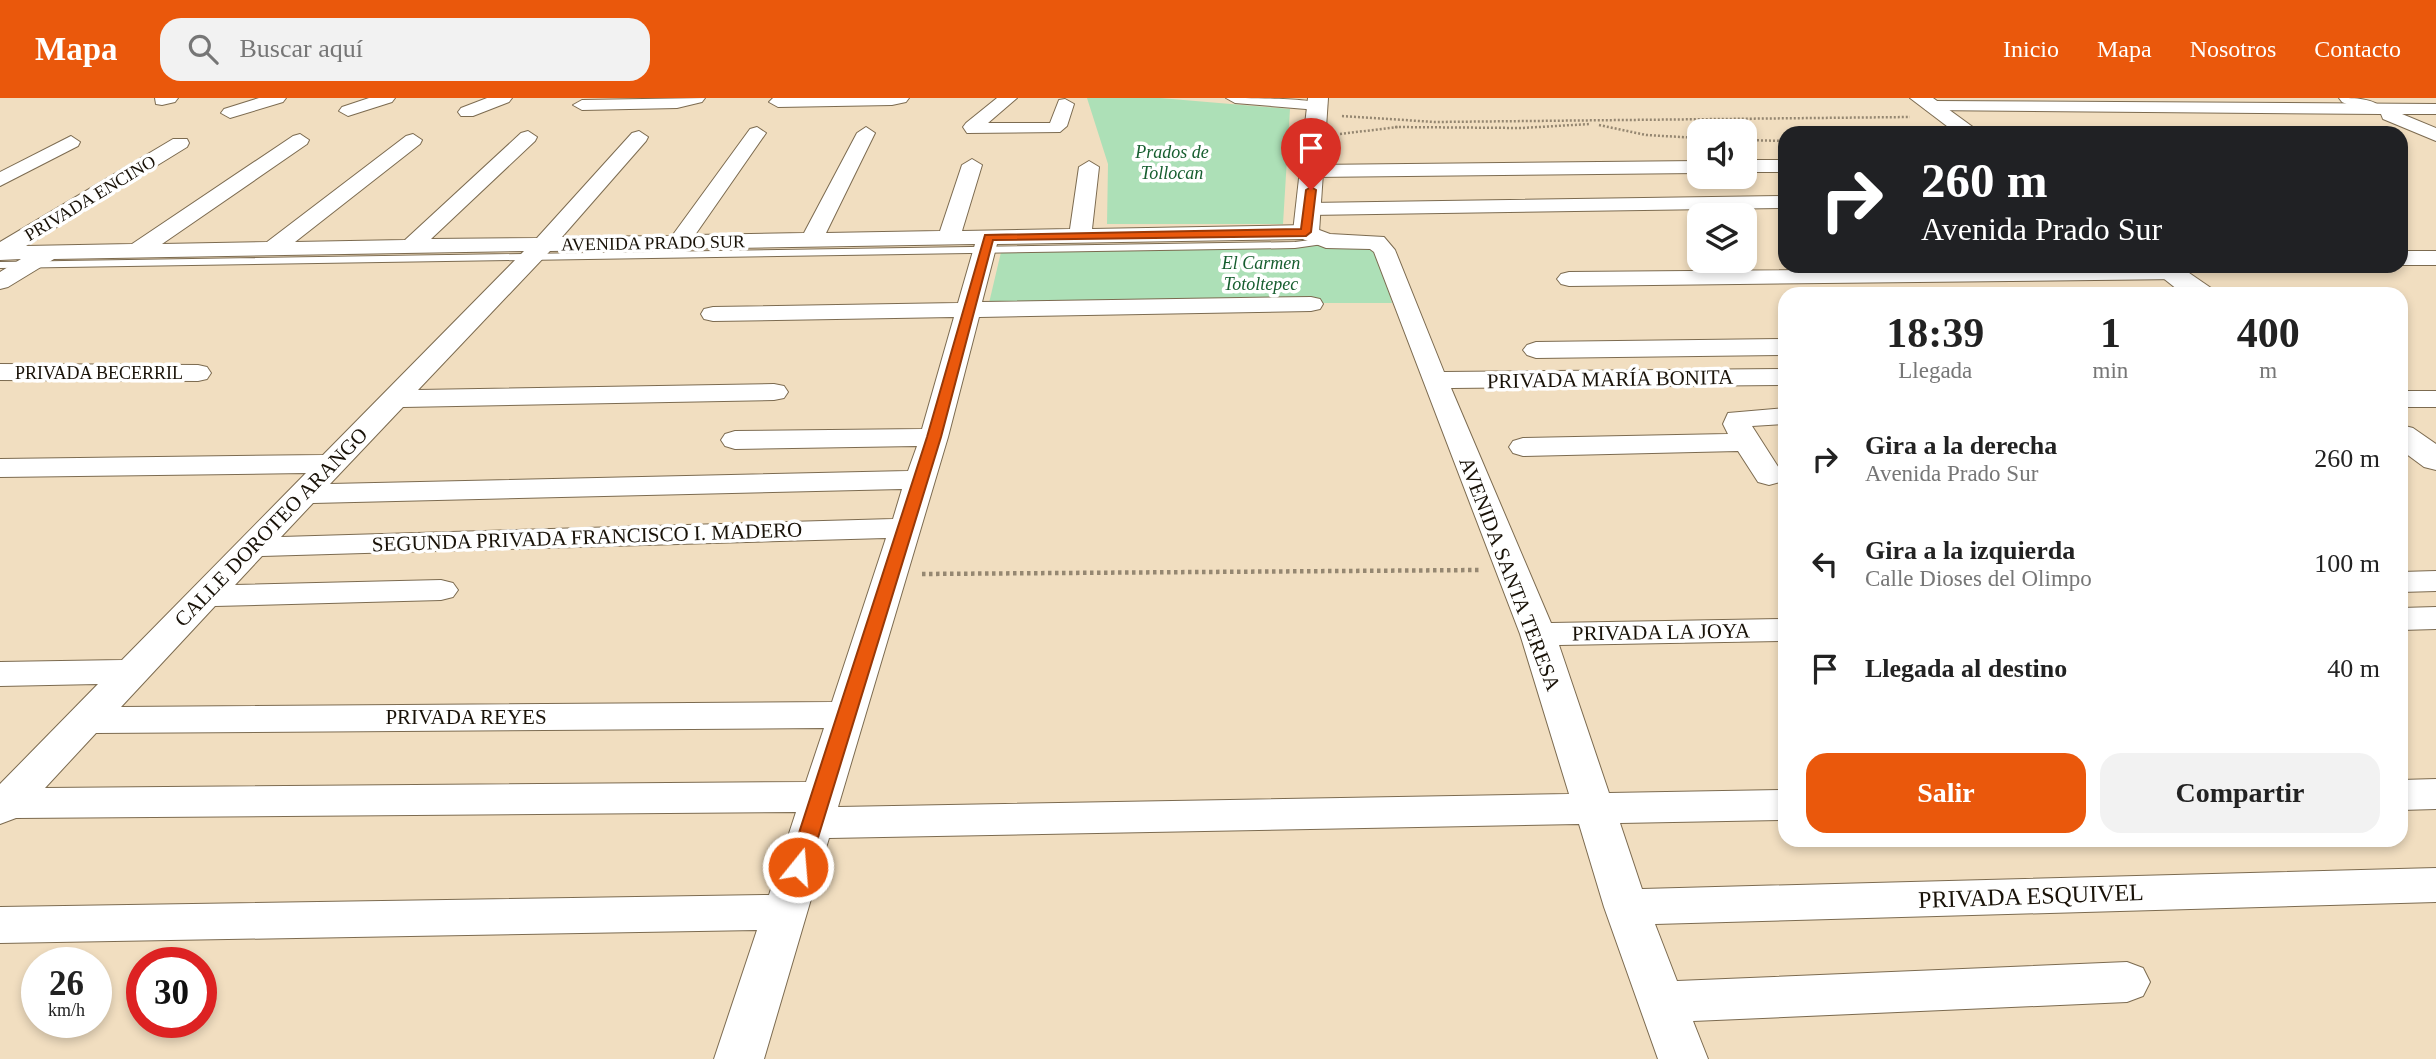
<!DOCTYPE html>
<html lang="es">
<head>
<meta charset="utf-8">
<style>
  :root { --surface:#fff; --page:#f2f2f2; --text:#222; --muted:#767676; --accent:#ea580c }
  body { margin:0; font-family:"Times New Roman",serif; background:var(--page); color:var(--text); height:100vh; display:flex; flex-direction:column; font-size:26px; white-space:nowrap }
  * { box-sizing:border-box; margin:0 }
  p { font-size:23px; color:var(--muted) }
  .icon { flex:none; width:38px; height:38px; fill:none; stroke:currentColor; stroke-width:2; stroke-linecap:round; stroke-linejoin:round }
  .map { position:relative; flex:1; overflow:hidden }
  .sheet { position:absolute; left:1778px; top:189px; width:630px; height:560px; display:flex; flex-direction:column; background:var(--surface); border-radius:21px; box-shadow:0 4px 10px #0003 }
  .sheet>* { flex:none }
  .hud { position:absolute; left:1778px; top:28px; width:630px; height:147px; border-radius:21px; box-shadow:0 4px 10px #0003; background:#202124; color:#fff; overflow:hidden }
  .tools { position:absolute; left:1687px; top:21px; display:grid; gap:14px }
  .tools a { display:grid; place-items:center; width:70px; height:70px; border-radius:14px; background:var(--surface); box-shadow:0 4px 10px #0003; font-size:35px }
  .speed { position:absolute; left:21px; top:849px; display:flex; gap:14px; font-size:35px; font-weight:700; text-align:center }
  .speed>* { display:grid; place-content:center; width:91px; height:91px; border-radius:50%; background:var(--surface); box-shadow:0 4px 10px #0003; line-height:1 }
  .speed small { font-size:18px; font-weight:400 }
  .speed .limit { border:10px solid #d22; background:#fff; color:#111 }
  .pin { position:absolute; display:grid; place-items:center; width:60px; height:60px; color:#fff; margin:-72px -30px; border-radius:50% 50% 50% 0; rotate:-45deg; box-shadow:0 0 7px #0007 }
  .pin .icon { rotate:45deg }
  .me { position:absolute; width:77px; margin:-38px; rotate:17deg; stroke-linejoin:round; filter:drop-shadow(0 0 5px #0008) }
  .turn { display:flex; align-items:center; gap:24px; height:147px; padding:0 28px; font-size:32px }
  .turn .icon { width:91px; height:91px; stroke-width:2.5 }
  .turn b { display:block; font-size:49px; line-height:60px }
  .eta { display:flex; justify-content:space-evenly; align-items:center; height:119px; text-align:center }
  .eta b { font-size:42px; font-weight:700; line-height:49px }
  .primary-button { display:flex; gap:14px; margin-top:auto; padding:14px 28px }
  .primary-button a { flex:1; height:80px; border-radius:21px; background:var(--accent); color:#fff; font-size:28px; font-weight:700; line-height:80px; text-align:center }
  .primary-button a+a { background:var(--page); color:var(--text) }
  ul { padding:0; list-style:none }
  li { display:flex; align-items:center; gap:21px; height:105px; padding:0 28px }
  li div { flex:1 }
  li b { display:block; font-size:26px }
  li em { font-style:normal }
  header { display:flex; align-items:center; gap:42px; box-sizing:border-box; height:98px; padding:0 35px; background:var(--accent); color:#fff }
  header strong { font-size:33px }
  nav { display:flex; gap:38px; margin-inline-start:auto; font-size:24px }
  .search { width:490px; height:63px; background:var(--page); display:flex; align-items:center; gap:18px; box-sizing:border-box; padding:0 24px; border-radius:21px; color:var(--muted); font-size:26px }
  .map>svg:first-child { display:block }
  .green { fill:#ade0b7 }
  .lines { fill:none; stroke-linecap:round; stroke-linejoin:round }
  .service-casing { stroke:#7c6b50; stroke-width:2 }
  .minor-casing { stroke:#7c6b50; stroke-width:2 }
  .tertiary-casing { stroke:#7c6b50; stroke-width:2 }
  .secondary-casing { stroke:#7c6b50; stroke-width:2 }
  .path-far1 { stroke:#958771; stroke-width:2.5; stroke-dasharray:2 2; stroke-linecap:butt }
  .path { stroke:#958771; stroke-width:4.5; stroke-dasharray:3.5 3.5; stroke-linecap:butt }
  .service { fill:#fff; fill-rule:evenodd }
  .minor { fill:#fff; fill-rule:evenodd }
  .tertiary { fill:#fff; fill-rule:evenodd }
  .secondary { fill:#fff; fill-rule:evenodd }
  .route { fill:#ea580c; stroke:#983908; stroke-width:2 }
  .labels { text-anchor:middle; stroke-width:7; stroke-linejoin:round; paint-order:stroke }
  .far-park-label { font-size:18px; font-style:italic; fill:#165e2f; stroke:#fff }
  .far-street-label { font-size:18px; fill:#191208; stroke:#fff }
  .street-label { font-size:21px; fill:#191208; stroke:#fff }
  .near-street-label { font-size:24px; fill:#191208; stroke:#fff }
</style>
</head>
<body>
<header>
<strong>Mapa</strong>
<div class="search"><svg class="icon" aria-label="search" viewBox="0 0 24 24"><circle cx="10" cy="10" r="6"/><path d="M15 15l6 6"/></svg>Buscar aquí</div>
<nav><a>Inicio</a><a>Mapa</a><a>Nosotros</a><a>Contacto</a></nav>
</header>
<div class="map">
<svg width="2436" height="961" viewBox="0 0 2436 961">
  <rect width="100%" height="100%" fill="#f1dec0"/>
  <g class="green">
    <polygon points="1087,0 1160,0 1290,11 1283,126 1107,126 1108,66"/>
    <polygon points="1376,144 1392,205 989,205 1002,150"/>
  </g>
  <g class="lines">
    <defs>
      <polygon id="service" points="1326,140 1331,143 1330,145 1295,150 0,170 0,164 1295,144"/>
      <g id="minor">
        <polygon points="155,0 178,0 175,4 162,7 156,6"/>
        <polygon points="259,0 286,0 283,4 230,20 221,15 224,11"/>
        <polygon points="369,0 395,0 392,4 348,18 339,13 342,9"/>
        <polygon points="487,0 512,0 509,4 473,18 461,18 458,14 461,10"/>
        <polygon points="705,0 702,4 677,10 582,12 573,7 582,2"/>
        <polygon points="773,0 909,0 906,4 892,7 778,9 769,4"/>
        <polygon points="997,0 1017,0 988,25 1050,25 1059,2 1065,1 1074,6 1067,28 1060,34 967,35 963,29 966,25"/>
        <path d="M1226,0C1246,0 1315,0 1327,7L1318,12L1235,5Z"/>
        <polygon points="1932,3 2436,6 2436,16 2402,16 2436,30 2436,43 2383,21 2381,16 1926,12 1923,8"/>
        <path d="M757,29L766,35L695,137L804,135L857,35L866,29L875,35L826,135L940,133L962,67L972,61L982,67L962,133L1070,131L1079,69L1089,63L1099,69L1092,131L1306,127L1330,136L1384,139L1395,152L1444,274L1785,271V287L1451,290L1551,525L1785,521V543L1559,547L1609,695L1785,692V722L1620,725L1642,791L2436,770V804L1655,826L1677,883L2127,864L2143,870L2150,884L2143,898L2127,904L1693,923L1708,961H1658L1604,809L1579,726L829,740L764,961H714L757,832L0,845V809L769,797L796,714L16,720L0,726V686L98,586L0,588V564L122,562L306,375L0,379V361L323,357L524,153L54,161L8,189L0,191V174L21,161L0,162V144L173,41H187L189,45L187,49L26,148L132,146L293,38L300,36L309,42L307,46L162,146L267,144L406,38L413,36L422,42L420,46L295,144L405,142L521,35L528,33L537,39L535,43L431,141L537,140L632,35L639,33L648,39L646,43L562,139L672,138L750,31ZM1303,141L1326,150L1370,151L1374,154L1520,536L1569,696L838,709L948,339L979,219L1311,213L1320,211L1323,206L1320,201L1311,199L982,204L997,146ZM975,146L958,205L713,209L704,211L701,216L704,221L713,223L954,219L922,331L735,333L725,336L721,342L725,348L735,351L917,348L908,373L330,386L403,309L774,302L784,300L788,294L784,288L774,286L418,292L550,153ZM902,391L893,421L281,439L313,405ZM886,440L832,604L121,609L215,508L441,502L453,499L458,492L453,485L441,482L235,487L262,458ZM824,630L806,684L45,690L96,635Z"/>
        <polygon points="71,38 80,44 78,48 0,88 0,74"/>
        <rect x="1745" y="62" width="40" height="12"/>
        <polygon points="1699,63 1699,75 1313,79 1306,77 1303,73 1306,69 1313,67"/>
        <polygon points="1785,98 1785,110 1309,117 1302,115 1298,111 1302,107 1309,105"/>
        <rect x="2401" y="153" width="35" height="14"/>
        <polygon points="2172,169 2180,171 2184,176 2180,181 1569,188 1561,186 1557,181 1561,176 1569,174"/>
        <polygon points="1785,241 1785,257 1536,260 1527,257 1523,252 1527,247 1536,244"/>
        <polygon points="0,266 198,267 207,269 211,275 207,281 198,283 0,282"/>
        <rect x="2401" y="293" width="35" height="16"/>
        <polygon points="1785,310 1785,326 1752,328 1784,378 1780,384 1769,387 1758,384 1738,353 1523,358 1513,355 1509,349 1513,343 1523,340 1728,336 1723,326 1728,315"/>
        <polygon points="2436,473 2436,493 2401,494 2401,474"/>
        <polygon points="2436,509 2436,531 2401,532 2401,510"/>
        <polygon points="2436,681 2436,711 2401,712 2401,682"/>
      </g>
      <path id="tertiary" d="M2339,0C2355,0 2373,0 2384,11L2381,15H2367L2342,4Z"/>
      <g id="secondary">
        <polygon points="1308,0 1328,0 1319,134 1315,139 1306,142 1297,139 1293,134"/>
        <polygon points="1910,0 1933,0 1981,35 1956,35"/>
        <polygon points="2148,168 2179,168 2211,190 2215,196 2183,196"/>
        <polygon points="2401,327 2413,330 2436,346 2436,372 2424,369 2401,352"/>
      </g>
    </defs>
    <use href="#service" class="service-casing"/>
    <use href="#minor" class="minor-casing"/>
    <use href="#tertiary" class="tertiary-casing"/>
    <use href="#secondary" class="secondary-casing"/>
    <g class="path-far1">
      <polyline points="1342,18 1435,24 1910,19"/>
      <polyline points="1599,27 1646,37 1699,40"/>
      <polyline points="1395,29 1522,30 1590,26"/>
      <polyline points="1340,36 1398,29"/>
      <polyline points="1745,42 1785,43"/>
    </g>
    <polyline class="path" points="922,476 1481,472"/>
    <use href="#service" class="service"/>
    <use href="#minor" class="minor"/>
    <use href="#tertiary" class="tertiary"/>
    <use href="#secondary" class="secondary"/>
  </g>
  <polygon class="route" points="1311,89 1316,92 1311,134 1306,138 993,142 941,339 809,769 806,775 798,777 791,775 788,769 927,339 985,137 1301,131 1306,92"/>
  <g class="labels">
    <g class="far-park-label">
      <text x="1172" y="60">Prados de<tspan x="1172" dy="21">Tollocan</tspan></text>
      <text x="1261" y="171">El Carmen<tspan x="1261" dy="21">Totoltepec</tspan></text>
    </g>
    <g class="far-street-label">
      <text transform="translate(90 100) rotate(-31)" y="6">PRIVADA ENCINO</text>
      <text transform="translate(653 145) rotate(-1)" y="6">AVENIDA PRADO SUR</text>
      <text x="99" y="281">PRIVADA BECERRIL</text>
    </g>
    <g class="street-label">
      <text transform="translate(1610 281) rotate(-1)" y="7">PRIVADA MARÍA BONITA</text>
      <text transform="translate(271 429) rotate(-46)" y="7">CALLE DOROTEO ARANGO</text>
      <text transform="translate(587 439) rotate(-2)" y="7">SEGUNDA PRIVADA FRANCISCO I. MADERO</text>
      <text transform="translate(1510 476) rotate(69)" y="7">AVENIDA SANTA TERESA</text>
      <text transform="translate(1661 534) rotate(-1)" y="7">PRIVADA LA JOYA</text>
      <text x="466" y="626">PRIVADA REYES</text>
    </g>
    <g class="near-street-label">
      <text transform="translate(2031 798) rotate(-2)" y="8">PRIVADA ESQUIVEL</text>
    </g>
  </g>
</svg>
<div class="tools">
<a><svg class="icon" aria-label="sound" viewBox="0 0 24 24"><path d="M4 9h4l5-4v14l-5-4H4zM17 9q2 3 0 6"/></svg></a>
<a><svg class="icon" aria-label="layers" viewBox="0 0 24 24"><path d="M12 4l9 5-9 5-9-5zM3 14l9 5 9-5"/></svg></a>
</div>
<div class="speed"><div>26<small>km/h</small></div><div class="limit">30</div></div>
<div class="pin" style="left:1311px;top:92px;background:#d93025"><svg class="icon" aria-label="arrive" viewBox="0 0 24 24"><path d="M6 21V4h12l-3 4 3 4H6"/></svg></div>
<svg class="me" style="left:798px;top:769px" viewBox="-20 -20 40 40"><circle r="17" fill="#ea580c" stroke="#fff" stroke-width="3"/><path d="M0-11L8 9 0 5-8 9z" fill="#fff"/></svg>
<div class="hud">
<div class="turn"><svg class="icon" aria-label="right" viewBox="0 0 24 24"><path d="M7 20v-9h11M14 6l5 5-5 5"/></svg><div><b>260 m</b>Avenida Prado Sur</div></div>
</div>
<section class="sheet">
<div class="eta">
<div><b>18:39</b><p>Llegada</p></div>
<div><b>1</b><p>min</p></div>
<div><b>400</b><p>m</p></div>
</div>
<ul>
<li><svg class="icon" aria-label="right" viewBox="0 0 24 24"><path d="M7 20v-9h11M14 6l5 5-5 5"/></svg><div><b>Gira a la derecha</b><p>Avenida Prado Sur</p></div><em>260 m</em></li>
<li><svg class="icon" aria-label="left" viewBox="0 0 24 24"><path d="M17 20v-9H6M10 6l-5 5 5 5"/></svg><div><b>Gira a la izquierda</b><p>Calle Dioses del Olimpo</p></div><em>100 m</em></li>
<li><svg class="icon" aria-label="arrive" viewBox="0 0 24 24"><path d="M6 21V4h12l-3 4 3 4H6"/></svg><div><b>Llegada al destino</b></div><em>40 m</em></li>
</ul>
<div class="primary-button"><a>Salir</a><a>Compartir</a></div>
</section>
</div>
</body>
</html>
